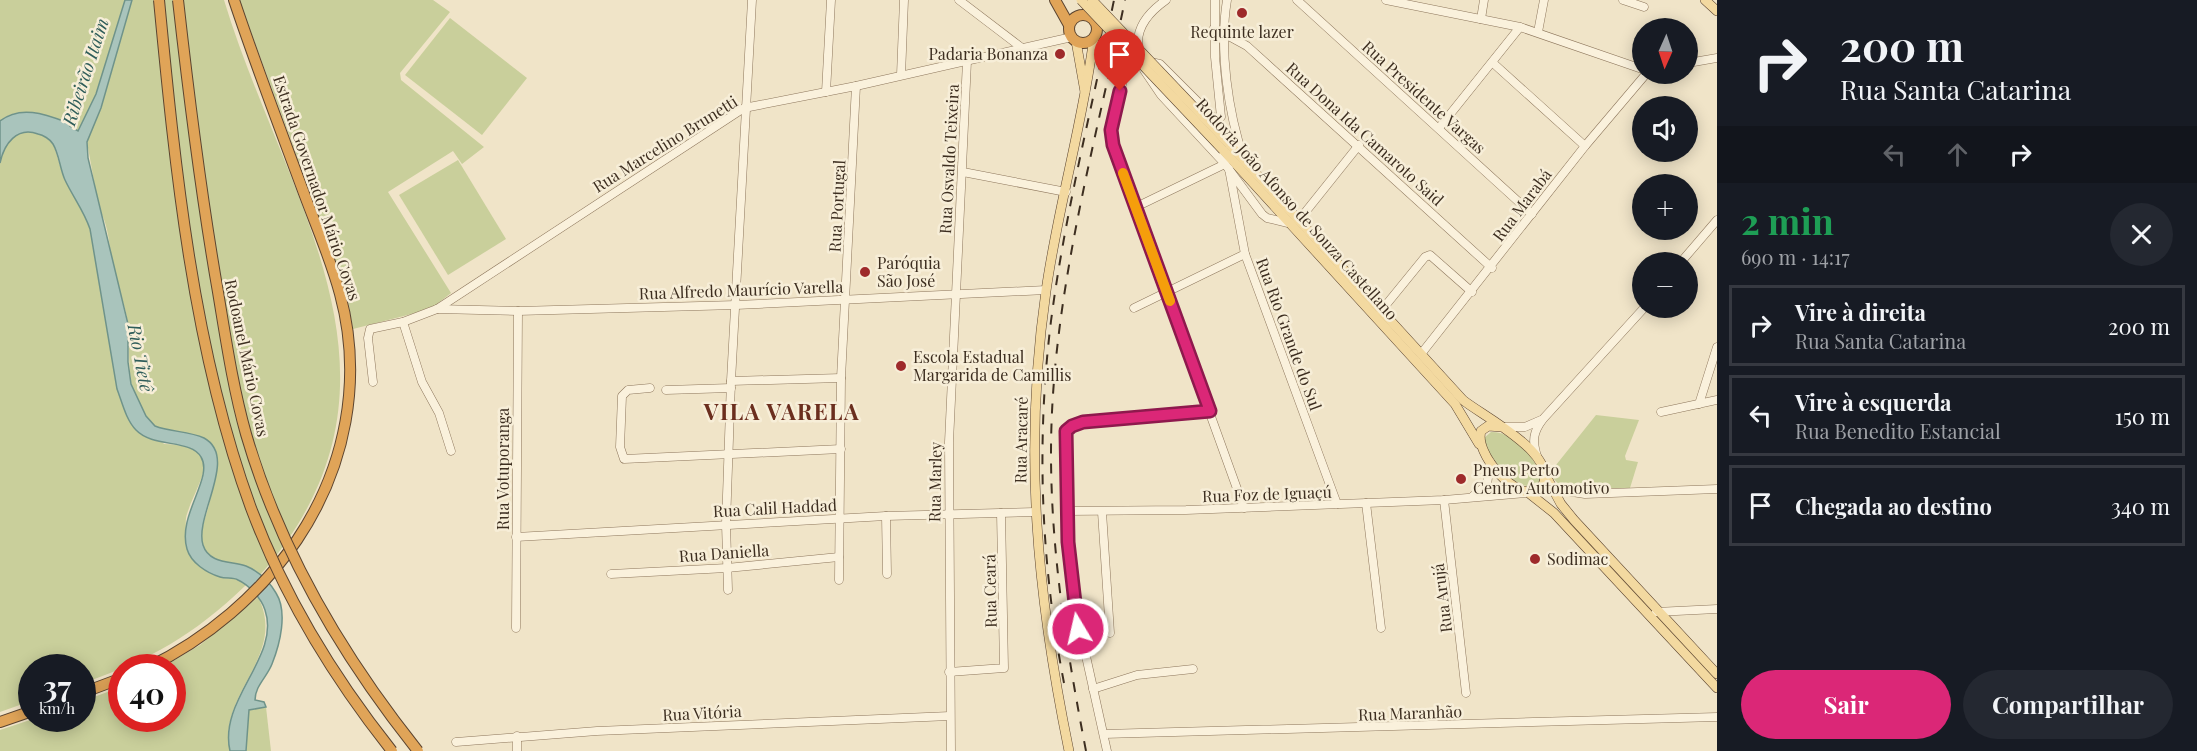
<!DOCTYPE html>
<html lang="pt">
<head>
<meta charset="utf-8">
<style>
  :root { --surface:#171b24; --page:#242831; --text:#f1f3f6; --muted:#9ea1a6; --line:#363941; --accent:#db2777 }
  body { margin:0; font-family:"Playfair Display",serif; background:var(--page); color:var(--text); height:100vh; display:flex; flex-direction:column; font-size:22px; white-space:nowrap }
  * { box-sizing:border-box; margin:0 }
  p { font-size:20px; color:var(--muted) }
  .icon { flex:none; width:33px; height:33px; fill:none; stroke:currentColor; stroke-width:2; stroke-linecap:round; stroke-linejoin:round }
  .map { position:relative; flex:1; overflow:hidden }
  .drawer { display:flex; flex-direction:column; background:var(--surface); width:480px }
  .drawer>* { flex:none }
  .banner { background:#171b24; color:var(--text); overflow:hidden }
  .needle { width:39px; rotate:183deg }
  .fabs { position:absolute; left:1632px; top:18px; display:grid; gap:12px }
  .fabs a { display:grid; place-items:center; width:66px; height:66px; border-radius:50%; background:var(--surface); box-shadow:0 3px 15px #0003; font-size:30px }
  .speed { position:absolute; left:18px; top:654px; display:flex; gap:12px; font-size:30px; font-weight:700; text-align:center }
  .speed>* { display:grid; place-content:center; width:78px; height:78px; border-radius:50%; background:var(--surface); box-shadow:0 3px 15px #0003; line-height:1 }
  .speed small { font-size:15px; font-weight:400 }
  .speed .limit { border:9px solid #d22; background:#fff; color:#111 }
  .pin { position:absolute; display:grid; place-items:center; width:51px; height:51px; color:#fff; margin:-62px -26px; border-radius:50% 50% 50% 0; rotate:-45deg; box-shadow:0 0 6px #0007 }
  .pin .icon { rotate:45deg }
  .me { position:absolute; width:66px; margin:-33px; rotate:351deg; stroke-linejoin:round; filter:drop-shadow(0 0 4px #0008) }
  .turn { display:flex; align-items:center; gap:21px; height:126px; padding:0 24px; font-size:27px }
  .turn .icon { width:78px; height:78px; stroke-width:2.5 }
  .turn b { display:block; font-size:42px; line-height:51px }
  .lanes { display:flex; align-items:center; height:57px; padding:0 24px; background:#0003; justify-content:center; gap:30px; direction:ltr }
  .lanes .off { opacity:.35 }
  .round { display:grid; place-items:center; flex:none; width:63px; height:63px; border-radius:32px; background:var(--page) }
  .head { display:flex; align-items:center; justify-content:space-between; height:102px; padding:0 24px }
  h1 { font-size:36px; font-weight:700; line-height:45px; color:#1e9e55 }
  .button { display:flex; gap:12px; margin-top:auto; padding:12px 24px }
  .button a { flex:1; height:69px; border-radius:36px; background:var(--accent); color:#fff; font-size:24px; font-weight:700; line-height:69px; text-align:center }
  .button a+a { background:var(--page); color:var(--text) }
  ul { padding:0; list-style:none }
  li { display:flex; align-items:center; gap:18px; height:81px; margin:0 12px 9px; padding:0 12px; border:3px solid var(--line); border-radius:0px }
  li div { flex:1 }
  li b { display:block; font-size:22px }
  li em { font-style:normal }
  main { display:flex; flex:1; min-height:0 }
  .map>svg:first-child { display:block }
  .green { fill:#c9cf9b }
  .water { fill:#a9c4bc; stroke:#6f938a; stroke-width:1.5 }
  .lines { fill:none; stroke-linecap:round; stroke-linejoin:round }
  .minor-casing { stroke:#8d765c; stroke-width:9 }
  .major-casing { stroke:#5b4430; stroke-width:10 }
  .highway-casing { stroke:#5b4430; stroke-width:12 }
  .minor { stroke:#faf1dc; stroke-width:8 }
  .major { stroke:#f3d9a0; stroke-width:9 }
  .highway { stroke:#e0a458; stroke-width:10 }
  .rail { stroke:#3d2e20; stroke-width:2; stroke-dasharray:10 10; stroke-linecap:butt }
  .major-bridge-casing { stroke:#5b4430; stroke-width:10; stroke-linecap:butt }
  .highway-bridge-casing { stroke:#5b4430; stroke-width:12; stroke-linecap:butt }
  .major-bridge { stroke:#f3d9a0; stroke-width:9 }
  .highway-bridge { stroke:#e0a458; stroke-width:10 }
  .route-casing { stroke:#8e194d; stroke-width:15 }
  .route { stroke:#db2777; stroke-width:10 }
  .slow { stroke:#f59e0b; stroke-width:10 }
  .poi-dot { fill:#9e2a2b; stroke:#f7eed8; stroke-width:2 }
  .labels { text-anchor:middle; stroke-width:5; stroke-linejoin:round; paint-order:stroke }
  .poi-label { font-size:16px; fill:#3d2e20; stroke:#f7eed8; text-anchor:start }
  .street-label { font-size:16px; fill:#3d2e20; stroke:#f7eed8 }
  .water-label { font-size:18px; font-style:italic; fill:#2f5d5a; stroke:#f7eed8 }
  .district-label { font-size:22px; font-weight:bold; letter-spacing:1.5px; fill:#6b2e1e; stroke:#f7eed8 }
</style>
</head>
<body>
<main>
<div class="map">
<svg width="1717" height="751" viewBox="0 0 1717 751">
  <rect width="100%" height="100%" fill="#f0e4c8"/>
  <g class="green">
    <path d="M0,0H125L96,94L78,132C57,119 24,101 0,121Z"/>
    <path d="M132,0H224C285,201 430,380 261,574C247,567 221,564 212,557C189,541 211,514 210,495C209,477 207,458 205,439C190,434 169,435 156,427C123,406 131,355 128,324C126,306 118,289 114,271C109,250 110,227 99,209L87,142L101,108Z"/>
    <polygon points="239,0 433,0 450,12 400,73 401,80 484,147 462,164 453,151 388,192 451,293 431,309 353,329 348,300 332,251"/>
    <polygon points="450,18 527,78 482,135 405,75"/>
    <path d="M29,131L42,135L53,143L64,179L85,214L90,229L117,389L164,444C229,447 198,479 187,514C185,519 186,527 186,533L222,578L237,579L246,585C193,636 150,660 83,683L82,668H32L31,701L0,712V163C3,147 12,133 29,131Z"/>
    <polygon points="458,160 506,239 448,275 399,195"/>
    <polygon points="1596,415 1639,420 1625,456 1626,460 1638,462 1630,488 1563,489 1553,478 1552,470"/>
    <path d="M1491,432C1515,432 1537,458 1542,481L1536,487C1513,489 1488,458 1484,438Z"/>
    <path d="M258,597C288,656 217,693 230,751H0V730L33,719L82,718L83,701L121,687L122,718H172V668L163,667L200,645Z"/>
    <polygon points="266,707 271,751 246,751 249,709"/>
  </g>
  <path class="water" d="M125,0H132L101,108L87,142L88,158L128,324V362L131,384L146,416L155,426C170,432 189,431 204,438C239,457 194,516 203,545C209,564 231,561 246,566C258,571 269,581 276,593C288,612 280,644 272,664C267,677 255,686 255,700L264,702L266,707L249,710L246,751H230C218,699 281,657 265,610C261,598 249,585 238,580C233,577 226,579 220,577C207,573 191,563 187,549C177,515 214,478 201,457C191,439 153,448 136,430C126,420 122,402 117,389L90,229C84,211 73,197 65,180C60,169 59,154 53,144C50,139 43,135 38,134C17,126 4,144 0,163V121C20,105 45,114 66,122L71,118L70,126L78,131L96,94Z"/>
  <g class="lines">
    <defs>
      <g id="minor">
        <polyline points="959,0 1022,48"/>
        <polyline points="1215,0 1215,57 1221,117 1216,120 1160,64 1141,60 1126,68 1111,130 1113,145 1244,508"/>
        <path d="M1227,0C1219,48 1228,113 1244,159"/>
        <polyline points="1297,0 1532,214"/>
        <polyline points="1386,0 1520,27 1642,69"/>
        <polyline points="1623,0 1644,7"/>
        <polyline points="1481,19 1484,0"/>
        <polyline points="1214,28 1247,46 1492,268"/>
        <polyline points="1538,32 1544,0"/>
        <path d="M1139,50C1134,28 1149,12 1166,0"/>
        <polyline points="1493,63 1585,146"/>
        <polyline points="1688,63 1717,58"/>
        <polyline points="1144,70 1161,95 1225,164 1262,214 1267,218 1288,223"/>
        <polyline points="901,75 904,0"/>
        <polyline points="826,92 831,0"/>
        <polyline points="1439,128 1520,27"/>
        <polyline points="1229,169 1245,254 1337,504"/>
        <polyline points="963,172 1066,192"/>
        <polyline points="1136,207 1225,164"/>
        <polyline points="1299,220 1359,145"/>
        <polyline points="1681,262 1717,220"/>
        <polyline points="1134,308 1245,254"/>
        <polyline points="437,309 518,311 736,305 1046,290"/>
        <polyline points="1381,311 1425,257 1430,255 1472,292"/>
        <polyline points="403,322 422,382 439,413 451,451"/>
        <polyline points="1421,354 1585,146 1646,74"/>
        <polyline points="731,381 841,378"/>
        <polyline points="373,382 368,338 370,329 403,322 437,309 744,108 856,86 1072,37"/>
        <polyline points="650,388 628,390 622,396 620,447 624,459 841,449"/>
        <polyline points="666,390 731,388"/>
        <polyline points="1699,404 1717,347"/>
        <polyline points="1661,412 1717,400"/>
        <polyline points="1505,427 1525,427 1541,420"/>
        <path d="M1537,456C1532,441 1533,432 1543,419L1644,308"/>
        <polyline points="1553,489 1585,494 1717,489"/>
        <polyline points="1473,496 1487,485 1490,462"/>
        <polyline points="1444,500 1466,693"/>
        <polyline points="1366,503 1381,628"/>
        <polyline points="1066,511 1186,510 1444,500 1526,493"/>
        <polyline points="1102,512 1110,633"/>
        <polyline points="886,516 887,574"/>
        <polyline points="516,537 886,516 1035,512"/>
        <polyline points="611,574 727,568 839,557"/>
        <polyline points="839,580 841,378 856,86"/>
        <polyline points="728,590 726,524 731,381 752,0"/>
        <polyline points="1656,612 1717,609"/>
        <polyline points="516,628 518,311"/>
        <polyline points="949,672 1004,668 1001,513"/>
        <polyline points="1093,689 1137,675 1193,669"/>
        <polyline points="1104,734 1717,717"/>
        <polyline points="517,736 517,751"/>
        <polyline points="456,742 597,731 950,716"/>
        <polyline points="951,751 949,442 967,61"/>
        <polyline points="1107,751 1074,602 1066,511 1066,431 1072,426 1083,422 1210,411"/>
      </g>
      <g id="major">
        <polyline points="1705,0 1717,11"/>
        <polyline points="1076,41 1085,92"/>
        <path d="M1229,144L1463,400C1482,416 1568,458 1539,491C1515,501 1474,453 1481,431L1488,426L1502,427"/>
        <polyline points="1223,150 1455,404 1479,444"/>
        <polyline points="1546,476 1561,504 1574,520 1717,674"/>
        <polyline points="1530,494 1554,513 1717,688"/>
        <path d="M1069,751C1037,595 1023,451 1046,291C1058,206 1083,123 1094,37"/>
      </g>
      <g id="highway">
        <polyline points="1055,0 1069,25"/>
        <circle cx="1083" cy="29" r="14"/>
        <path d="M147,668C207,639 260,594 297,540C346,467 363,379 340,294C331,260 317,228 305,196C281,131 256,66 234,0"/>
        <polyline points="82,693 122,678"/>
        <polyline points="0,722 32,711"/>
      </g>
    </defs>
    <use href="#minor" class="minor-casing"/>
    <use href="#major" class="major-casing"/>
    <use href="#highway" class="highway-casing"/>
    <use href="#minor" class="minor"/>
    <use href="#major" class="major"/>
    <use href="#highway" class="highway"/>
    <g class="rail">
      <path d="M1064,683C1041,564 1036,442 1051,321C1065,213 1092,107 1114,0"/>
      <path d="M1086,751C1067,652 1051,554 1051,453C1051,300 1094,149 1125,0"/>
    </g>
    <defs>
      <g id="major-bridge">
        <polyline points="1081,0 1223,150"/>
        <polyline points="1092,0 1229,144"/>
      </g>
      <g id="highway-bridge">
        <path d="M159,0C175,167 193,350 251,508C284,596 334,678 392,751"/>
        <path d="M178,0C189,98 201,195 218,292C226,340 233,388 246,434C280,551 343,657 418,751"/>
      </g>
    </defs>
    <use href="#major-bridge" class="major-bridge-casing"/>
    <use href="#highway-bridge" class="highway-bridge-casing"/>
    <use href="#major-bridge" class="major-bridge"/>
    <use href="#highway-bridge" class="highway-bridge"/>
  </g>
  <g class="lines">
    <defs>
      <polyline id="route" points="1078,629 1068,542 1066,431 1072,426 1083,422 1210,411 1113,145 1111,130 1120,91"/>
    </defs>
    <use href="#route" class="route-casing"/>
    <use href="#route" class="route"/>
    <polyline class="slow" points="1123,173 1170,301"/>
  </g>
  <g class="poi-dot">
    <circle cx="1242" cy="13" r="6"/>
    <circle cx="1060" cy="54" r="6"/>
    <circle cx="865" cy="272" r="6"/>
    <circle cx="901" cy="366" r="6"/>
    <circle cx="1461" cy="479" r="6"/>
    <circle cx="1535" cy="559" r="6"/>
  </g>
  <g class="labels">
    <g class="poi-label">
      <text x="1242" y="38" text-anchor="middle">Requinte lazer</text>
      <text x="1048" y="60" text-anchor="end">Padaria Bonanza</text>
      <text x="877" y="269">Paróquia<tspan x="877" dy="18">São José</tspan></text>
      <text x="913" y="363">Escola Estadual<tspan x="913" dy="18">Margarida de Camillis</tspan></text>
      <text x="1473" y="476">Pneus Perto<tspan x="1473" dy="18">Centro Automotivo</tspan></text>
      <text x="1547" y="565">Sodimac</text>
    </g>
    <g class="street-label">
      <text transform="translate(1424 97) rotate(42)" y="6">Rua Presidente Vargas</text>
      <text transform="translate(1365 134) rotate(42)" y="6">Rua Dona Ida Camaroto Said</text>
      <text transform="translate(665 144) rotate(-32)" y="6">Rua Marcelino Brunetti</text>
      <text transform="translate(949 159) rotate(-87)" y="6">Rua Osvaldo Teixeira</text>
      <text transform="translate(317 188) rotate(71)" y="6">Estrada Governador Mário Covas</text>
      <text transform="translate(1522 205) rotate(-53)" y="6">Rua Marabá</text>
      <text transform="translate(837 206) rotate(-87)" y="6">Rua Portugal</text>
      <text transform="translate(1297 209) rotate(48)" y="6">Rodovia João Afonso de Souza Castellano</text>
      <text transform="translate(741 290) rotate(-2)" y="6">Rua Alfredo Maurício Varella</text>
      <text transform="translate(1289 334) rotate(70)" y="6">Rua Rio Grande do Sul</text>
      <text transform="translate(247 358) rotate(78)" y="6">Rodoanel Mário Covas</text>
      <text transform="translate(1021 440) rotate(-89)" y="6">Rua Aracaré</text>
      <text transform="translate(503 469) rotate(-90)" y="6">Rua Votuporanga</text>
      <text transform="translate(935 482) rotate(-89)" y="6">Rua Marley</text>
      <text transform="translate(1267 494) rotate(-2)" y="6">Rua Foz de Iguaçú</text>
      <text transform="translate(775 508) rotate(-3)" y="6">Rua Calil Haddad</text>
      <text transform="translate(724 553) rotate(-4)" y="6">Rua Daniella</text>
      <text transform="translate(990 591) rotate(-91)" y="6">Rua Ceará</text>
      <text transform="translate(1442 598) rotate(-97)" y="6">Rua Arujá</text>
      <text transform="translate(702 713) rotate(-3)" y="6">Rua Vitória</text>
      <text transform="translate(1410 713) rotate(-2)" y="6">Rua Maranhão</text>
    </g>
    <g class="water-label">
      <text transform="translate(86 72) rotate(-72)" y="6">Ribeirão Itaim</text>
      <text transform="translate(140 358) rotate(79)" y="6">Rio Tietê</text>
    </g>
    <g class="district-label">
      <text x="782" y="420">VILA VARELA</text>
    </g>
  </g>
</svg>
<div class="fabs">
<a><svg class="needle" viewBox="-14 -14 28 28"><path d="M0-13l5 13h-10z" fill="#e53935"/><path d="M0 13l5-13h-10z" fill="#9ea1a6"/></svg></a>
<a><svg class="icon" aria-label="sound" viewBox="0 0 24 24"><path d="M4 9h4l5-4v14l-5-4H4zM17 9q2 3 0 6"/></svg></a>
<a>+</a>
<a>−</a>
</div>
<div class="speed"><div>37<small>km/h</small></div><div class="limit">40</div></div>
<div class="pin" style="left:1120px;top:91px;background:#d93025"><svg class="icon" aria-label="arrive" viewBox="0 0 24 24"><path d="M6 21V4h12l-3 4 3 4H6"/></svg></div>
<svg class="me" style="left:1078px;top:629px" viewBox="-20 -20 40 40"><circle r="17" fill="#db2777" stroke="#fff" stroke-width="3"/><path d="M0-11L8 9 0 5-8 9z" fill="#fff"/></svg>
</div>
<section class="drawer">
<div class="banner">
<div class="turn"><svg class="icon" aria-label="right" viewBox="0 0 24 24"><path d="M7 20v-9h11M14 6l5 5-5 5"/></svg><div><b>200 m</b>Rua Santa Catarina</div></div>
<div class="lanes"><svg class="icon off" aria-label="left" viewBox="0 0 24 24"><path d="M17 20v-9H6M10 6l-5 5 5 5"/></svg><svg class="icon off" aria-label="ahead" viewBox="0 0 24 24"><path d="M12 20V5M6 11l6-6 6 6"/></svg><svg class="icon" aria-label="right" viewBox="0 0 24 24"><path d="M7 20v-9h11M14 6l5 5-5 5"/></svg></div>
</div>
<div class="head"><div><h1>2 min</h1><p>690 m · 14:17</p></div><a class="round"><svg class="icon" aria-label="close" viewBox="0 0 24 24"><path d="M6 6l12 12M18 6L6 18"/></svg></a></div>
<ul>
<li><svg class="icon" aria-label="right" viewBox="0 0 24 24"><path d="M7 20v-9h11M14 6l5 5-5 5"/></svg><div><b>Vire à direita</b><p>Rua Santa Catarina</p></div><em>200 m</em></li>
<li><svg class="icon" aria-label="left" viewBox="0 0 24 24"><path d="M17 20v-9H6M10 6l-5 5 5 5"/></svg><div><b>Vire à esquerda</b><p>Rua Benedito Estancial</p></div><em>150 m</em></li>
<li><svg class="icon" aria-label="arrive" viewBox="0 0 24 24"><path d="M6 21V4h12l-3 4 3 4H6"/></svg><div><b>Chegada ao destino</b></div><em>340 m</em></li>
</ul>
<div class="button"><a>Sair</a><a>Compartilhar</a></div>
</section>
</main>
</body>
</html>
